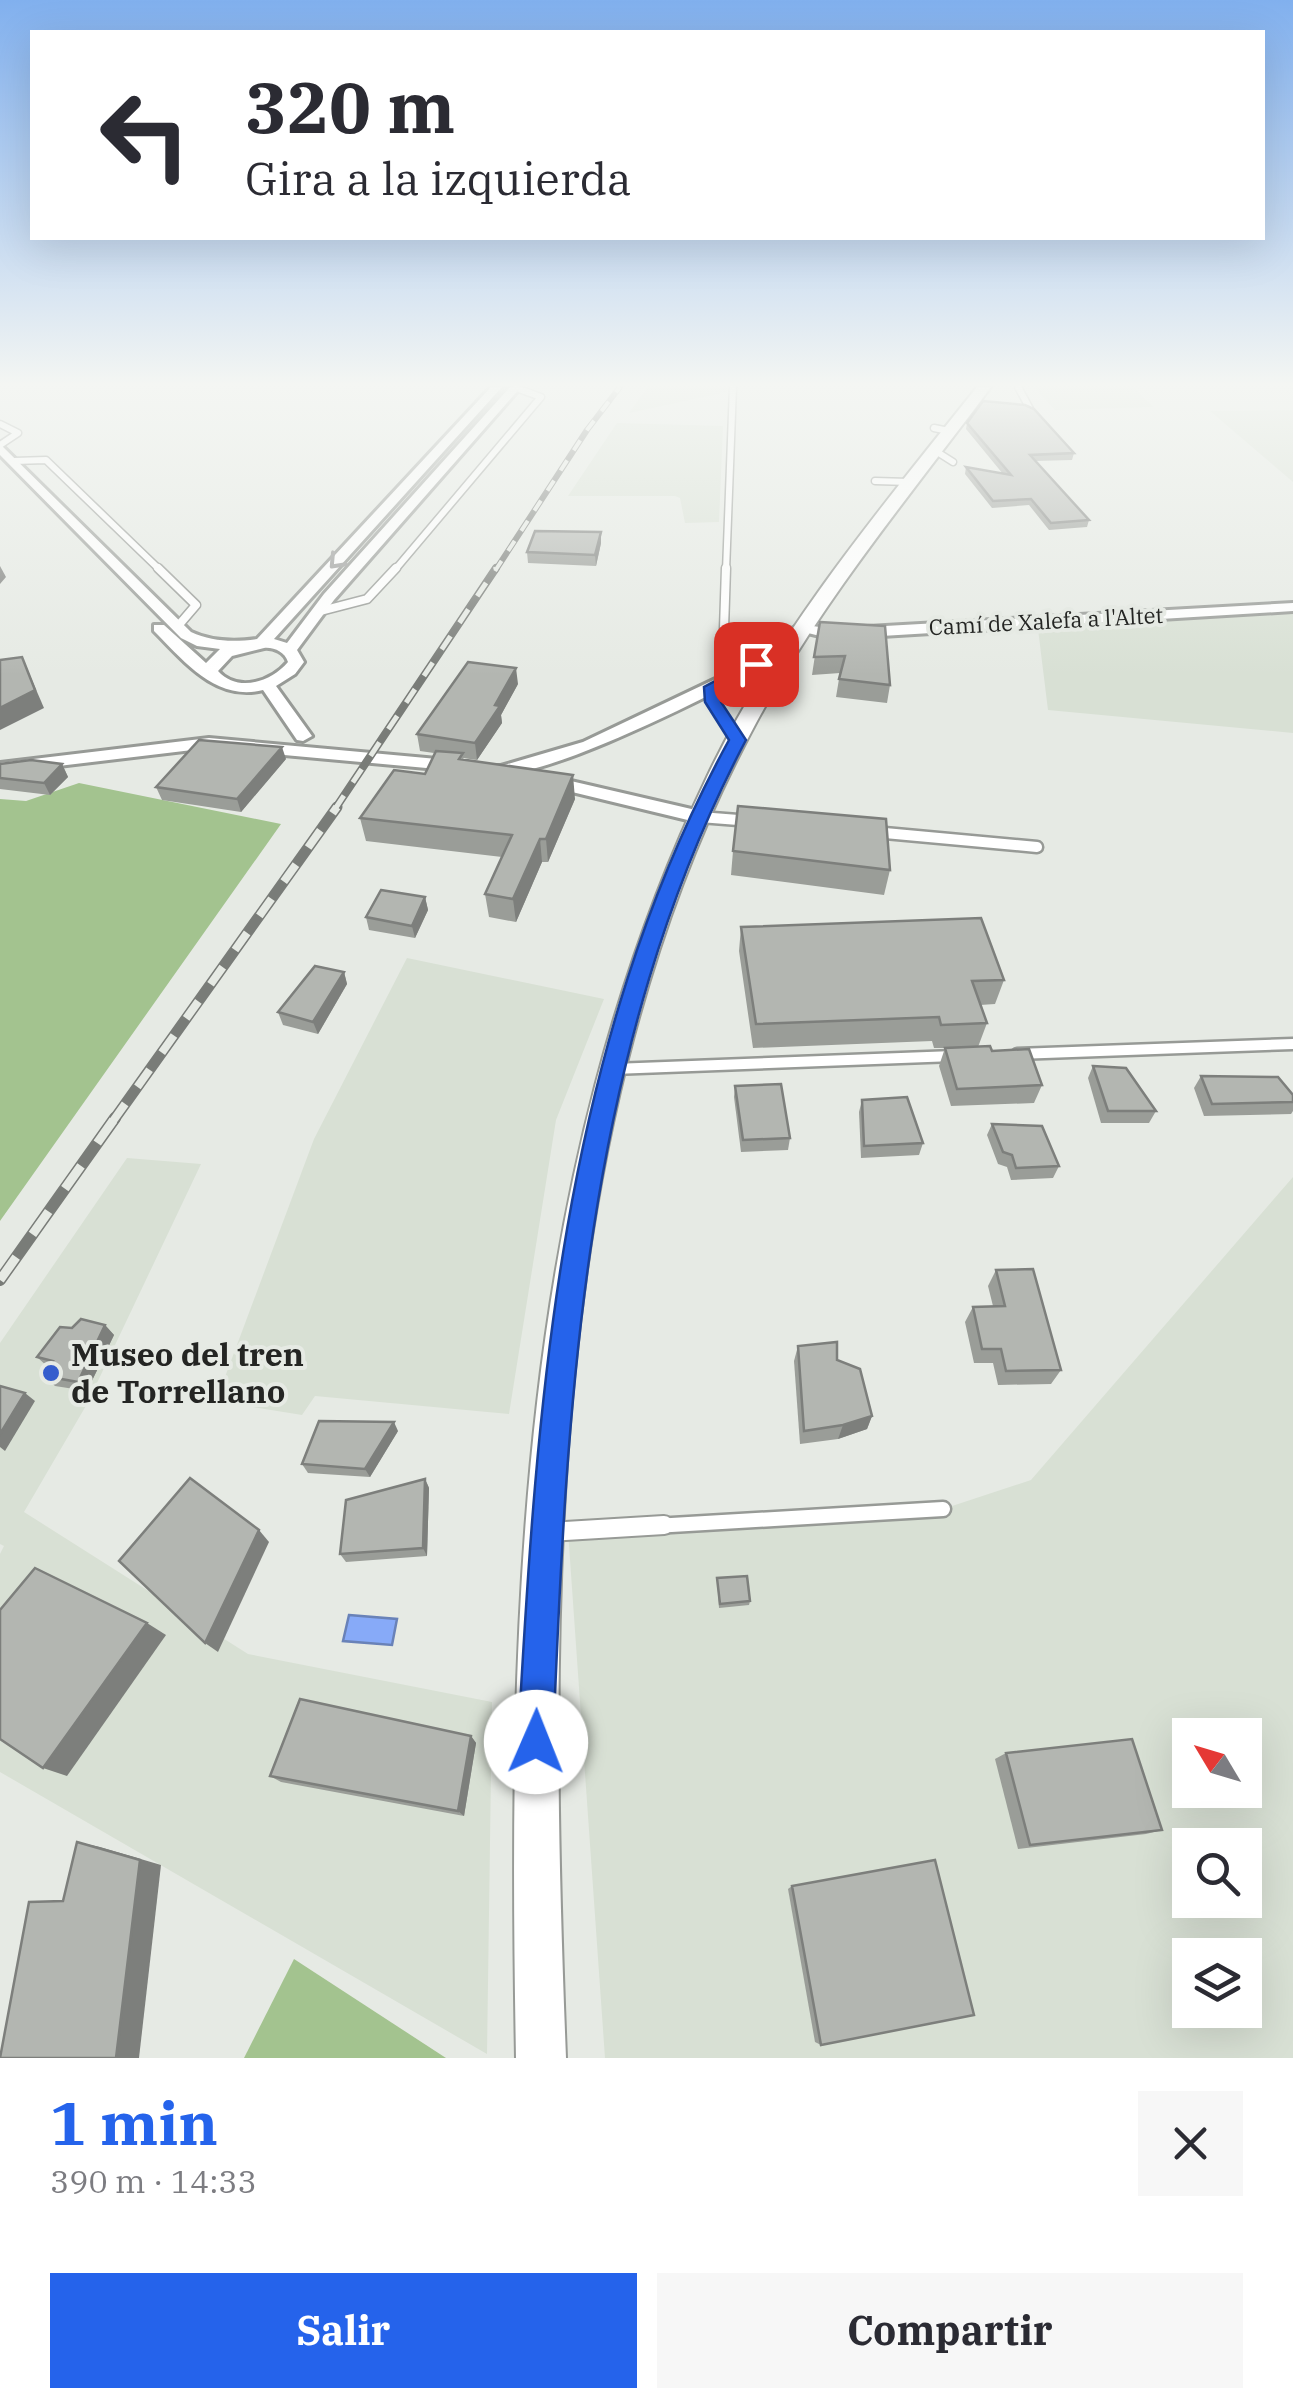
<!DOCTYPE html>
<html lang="es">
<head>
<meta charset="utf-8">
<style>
  :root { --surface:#fff; --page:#f7f7f7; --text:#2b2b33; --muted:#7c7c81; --accent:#2563eb }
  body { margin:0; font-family:"IBM Plex Serif",serif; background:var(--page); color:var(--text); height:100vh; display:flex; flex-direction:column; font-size:38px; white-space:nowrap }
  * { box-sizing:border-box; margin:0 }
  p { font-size:32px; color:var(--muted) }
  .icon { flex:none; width:55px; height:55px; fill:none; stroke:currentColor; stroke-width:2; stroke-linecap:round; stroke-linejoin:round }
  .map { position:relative; height:2058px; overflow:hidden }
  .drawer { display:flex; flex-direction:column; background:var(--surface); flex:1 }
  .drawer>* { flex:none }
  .guide { position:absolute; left:30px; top:30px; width:1235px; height:210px; border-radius:0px; box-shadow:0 10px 40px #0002; background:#fff; color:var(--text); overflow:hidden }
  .needle { width:65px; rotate:308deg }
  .buttons { position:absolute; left:1172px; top:1718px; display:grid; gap:20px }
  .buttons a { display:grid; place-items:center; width:90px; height:90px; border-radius:0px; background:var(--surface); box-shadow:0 10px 40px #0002; font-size:50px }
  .pin { position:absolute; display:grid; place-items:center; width:85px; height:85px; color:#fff; margin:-42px; border-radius:20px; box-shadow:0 5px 15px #0006 }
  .me { position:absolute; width:110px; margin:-55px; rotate:1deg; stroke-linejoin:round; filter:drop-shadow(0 0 8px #0008) }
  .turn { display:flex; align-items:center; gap:35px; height:210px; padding:0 50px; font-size:45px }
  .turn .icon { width:130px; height:130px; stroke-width:2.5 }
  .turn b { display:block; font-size:70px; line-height:85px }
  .round { display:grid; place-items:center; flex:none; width:105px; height:105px; border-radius:0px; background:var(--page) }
  .head { display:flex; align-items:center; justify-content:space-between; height:170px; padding:0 50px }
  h1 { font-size:60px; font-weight:700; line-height:75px; color:var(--accent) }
  .primary-button { display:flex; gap:20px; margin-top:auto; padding:20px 50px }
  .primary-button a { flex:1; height:115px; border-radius:0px; background:var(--accent); color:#fff; font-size:40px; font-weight:700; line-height:115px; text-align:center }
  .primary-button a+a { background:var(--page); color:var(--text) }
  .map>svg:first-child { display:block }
  .built { fill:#d8e0d4; fill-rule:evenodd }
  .green { fill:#a3c38f }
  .water { fill:#87aaf8; stroke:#6982b8; stroke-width:2.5 }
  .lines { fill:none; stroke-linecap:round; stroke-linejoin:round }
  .service-far4-casing { stroke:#979a96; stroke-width:9 }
  .service-far3-casing { stroke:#979a96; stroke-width:11 }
  .service-far2-casing { stroke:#979a96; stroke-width:15 }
  .service-far1-casing { stroke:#979a96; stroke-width:19 }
  .service-casing { stroke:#979a96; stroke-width:22 }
  .minor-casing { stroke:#979a96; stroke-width:6 }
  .tertiary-casing { stroke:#979a96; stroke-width:4 }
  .service-far4 { stroke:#fff; stroke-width:6 }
  .service-far3 { stroke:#fff; stroke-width:8 }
  .service-far2 { stroke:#fff; stroke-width:10 }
  .service-far1 { stroke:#fff; stroke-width:14 }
  .service { stroke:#fff; stroke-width:18 }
  .minor { fill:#fff; fill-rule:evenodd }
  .tertiary { fill:#fff; fill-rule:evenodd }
  .rail-far3-casing { stroke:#797c78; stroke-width:6 }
  .rail-far2-casing { stroke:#797c78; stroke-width:8 }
  .rail-far1-casing { stroke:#797c78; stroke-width:11 }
  .rail-casing { stroke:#797c78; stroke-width:12 }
  .rail-far3 { stroke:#e6eae4; stroke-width:4; stroke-dasharray:12; stroke-linecap:butt }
  .rail-far2 { stroke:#e6eae4; stroke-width:5; stroke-dasharray:16; stroke-linecap:butt }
  .rail-far1 { stroke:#e6eae4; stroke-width:8; stroke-dasharray:21; stroke-linecap:butt }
  .rail { stroke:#e6eae4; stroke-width:9; stroke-dasharray:28; stroke-linecap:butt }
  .wall { fill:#9a9d98 }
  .shaded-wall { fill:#7d7f7c }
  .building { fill:#b3b6b1; stroke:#7d7f7c; stroke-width:2.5 }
  .oneway { stroke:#9c9d9c }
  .route { fill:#2563eb; stroke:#184099; stroke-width:2.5 }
  .poi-dot { fill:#355dcd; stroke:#e6eae4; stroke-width:4 }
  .labels { text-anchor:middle; stroke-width:8; stroke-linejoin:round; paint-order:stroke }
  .far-street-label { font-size:22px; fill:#242523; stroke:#e6eae4 }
  .near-poi-label { font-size:32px; font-weight:bold; fill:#242523; stroke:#e6eae4; text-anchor:start }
</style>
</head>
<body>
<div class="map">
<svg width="1293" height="2058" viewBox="0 0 1293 2058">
  <rect width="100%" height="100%" fill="#e6eae4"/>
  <g class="built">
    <polygon points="648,387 728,387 727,392 629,413"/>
    <polygon points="1034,387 1133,387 1153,407 1055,410"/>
    <polygon points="1293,410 1293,482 1210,411"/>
    <polygon points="617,423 723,426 719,522 685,523 680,498 675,496 568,496"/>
    <polygon points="1293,613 1293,733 1048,710 1038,629"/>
    <polygon points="407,958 604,999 556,1120 509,1414 315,1396 302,1415 216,1401 314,1139"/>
    <polygon points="127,1158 201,1164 87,1404 24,1512 248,1654 492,1702 487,2054 0,1772 0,1554 4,1546 0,1544 0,1343"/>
    <path d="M1293,1177V2058H605L568,1531L943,1509L1031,1480ZM1190,1735H1245V1790H1190ZM1190,1845H1245V1900H1190ZM1190,1955H1245V2010H1190Z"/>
  </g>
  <g class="green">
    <polygon points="79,783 281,824 0,1221 0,799 26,801"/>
    <polygon points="294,1959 446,2058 244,2058"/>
  </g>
  <polygon class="water" points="349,1615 397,1619 392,1645 343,1641"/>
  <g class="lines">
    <defs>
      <g id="service-far4">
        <polyline points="1018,387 1030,409"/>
        <polyline points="0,424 18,433 0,445"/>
        <polyline points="934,428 949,431"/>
        <polyline points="934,450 953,462"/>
        <polyline points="14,461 46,460 161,571"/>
        <polyline points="875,481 909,482"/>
        <polyline points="394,571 541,397 516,388"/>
        <polyline points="726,571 733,387"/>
      </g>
      <g id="service-far3">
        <polyline points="158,568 196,605 178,626"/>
        <polyline points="317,612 367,599 396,568"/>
        <polyline points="726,677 723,659 726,568"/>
        <polyline points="712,687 713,702 738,740"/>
      </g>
      <g id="service-far2">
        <polyline points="700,817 751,821"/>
        <polyline points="874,832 1037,847"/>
        <polyline points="1017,1054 1293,1044"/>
        <polyline points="613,1069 954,1056"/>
      </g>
      <polyline id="service-far1" points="621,1528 943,1509"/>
      <polyline id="service" points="549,1532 664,1525"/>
      <g id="minor">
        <path d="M491,387H502L274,639L287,643L324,594L510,387H521L334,600L297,650L304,662L295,674L276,686L312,736L303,741L297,740L263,690C216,702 184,661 154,631V625H164L206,663L220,649L197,646L181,638L0,455V444L191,632C212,642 235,642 257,639ZM264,648C274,647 285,652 288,662C271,682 238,693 218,671L232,656Z"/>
        <polygon points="1293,603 1293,611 832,639 792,629 800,624 832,629"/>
        <path d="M787,645L793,647V653C746,676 518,799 482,770L485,766H501L583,742Z"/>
        <polygon points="209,738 459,761 468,766 459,771 209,748 0,773 0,763"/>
        <polygon points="545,775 700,811 709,817 700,823 539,784 536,780"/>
      </g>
      <path id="tertiary" d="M977,387H991C909,497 821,602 756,723C542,1119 549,1620 566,2058H516C508,1624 516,1176 707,777C775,634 879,510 977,387Z"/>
    </defs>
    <use href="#service-far4" class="service-far4-casing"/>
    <use href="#service-far3" class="service-far3-casing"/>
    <use href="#service-far2" class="service-far2-casing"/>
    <use href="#service-far1" class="service-far1-casing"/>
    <use href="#service" class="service-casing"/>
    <use href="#minor" class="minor-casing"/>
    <use href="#tertiary" class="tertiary-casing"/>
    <use href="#service-far4" class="service-far4"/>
    <use href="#service-far3" class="service-far3"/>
    <use href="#service-far2" class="service-far2"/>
    <use href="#service-far1" class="service-far1"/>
    <use href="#service" class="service"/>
    <use href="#minor" class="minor"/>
    <use href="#tertiary" class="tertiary"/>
    <defs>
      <polyline id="rail-far3" points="495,571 587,430 620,387"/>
      <polyline id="rail-far2" points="335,809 496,568"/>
      <polyline id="rail-far1" points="113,1121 337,807"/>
      <polyline id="rail" points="0,1280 115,1118"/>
    </defs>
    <use href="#rail-far3" class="rail-far3-casing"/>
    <use href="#rail-far2" class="rail-far2-casing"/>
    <use href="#rail-far1" class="rail-far1-casing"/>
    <use href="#rail" class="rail-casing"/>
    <use href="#rail-far3" class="rail-far3"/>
    <use href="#rail-far2" class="rail-far2"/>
    <use href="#rail-far1" class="rail-far1"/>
    <use href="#rail" class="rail"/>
  </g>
  <g class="wall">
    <polygon points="967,423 1074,453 1072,460 1035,461 1089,520 1087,527 1049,530 1029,505 992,508 965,474 966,467 1003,474 966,429"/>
    <polygon points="601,543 596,566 528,563 527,552"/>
    <polygon points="820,622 890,685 887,703 836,697 840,673 812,675"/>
    <polygon points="518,684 501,715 502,723 477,760 463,758 464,759 575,799 548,862 542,862 516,922 489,917 485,894 502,857 366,841 360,818 425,774 434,753 420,751 417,734"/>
    <polygon points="286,759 241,812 162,800 156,787"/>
    <polygon points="0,764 62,764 68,777 50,795 0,789"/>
    <polygon points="733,851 890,870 884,895 731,875"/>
    <polygon points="425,897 428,910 415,938 369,930 366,917"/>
    <polygon points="741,927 1004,980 995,1004 980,1005 987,1023 978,1047 992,1051 1042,1085 1034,1103 951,1106 939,1066 945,1048 934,1048 932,1041 753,1048 739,951"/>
    <polygon points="344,972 347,984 318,1034 283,1025 278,1012"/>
    <polygon points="1093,1066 1156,1111 1149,1123 1101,1123 1088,1078"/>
    <polygon points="1201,1076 1293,1095 1293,1111 1291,1114 1204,1116 1194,1088"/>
    <polygon points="735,1086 790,1138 788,1150 741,1152 734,1097"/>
    <polygon points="862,1100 923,1143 919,1155 861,1158 859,1112"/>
    <polygon points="992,1124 1059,1166 1053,1178 1011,1180 1007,1167 998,1164 987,1135"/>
    <polygon points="996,1270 1061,1370 1051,1384 998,1385 993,1363 974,1363 965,1322 973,1307 993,1306 988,1286"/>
    <polygon points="105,1325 114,1335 87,1391 55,1386 45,1376 49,1368 37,1357 72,1328"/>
    <polygon points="798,1346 837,1360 872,1416 867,1429 838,1439 800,1444 794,1361"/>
    <polygon points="398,1431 370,1477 308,1473 302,1464"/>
    <polygon points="425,1479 429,1488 427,1556 346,1562 340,1554"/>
    <polygon points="717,1578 750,1601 749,1605 719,1608"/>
    <polygon points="471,1736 476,1743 464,1816 281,1782 270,1776"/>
    <polygon points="1006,1753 1162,1830 1146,1834 1018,1849 995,1759"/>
    <polygon points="792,1886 821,2045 815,2042 788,1889"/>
  </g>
  <g class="shaded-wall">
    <polygon points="601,532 601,543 596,566 595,555"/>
    <polygon points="0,566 6,577 0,584"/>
    <polygon points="22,657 44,708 0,730 0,708"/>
    <polygon points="516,668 518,684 501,715 502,723 477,760 475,743"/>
    <polygon points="282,747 286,759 241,812 237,799"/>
    <polygon points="62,764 68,777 50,795 44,783"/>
    <polygon points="573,775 575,799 548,862 546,839"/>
    <polygon points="540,839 542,862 516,922 513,899"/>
    <polygon points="425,897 428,910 415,938 412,926"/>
    <polygon points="344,972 347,984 318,1034 313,1022"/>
    <polygon points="105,1325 114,1335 87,1391 78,1382"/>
    <polygon points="25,1393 35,1401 5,1451 0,1447 0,1434"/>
    <polygon points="872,1416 867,1429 838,1439 843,1425"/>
    <polygon points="394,1422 398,1431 370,1477 365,1469"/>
    <polygon points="425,1479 429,1488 427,1556 423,1548"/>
    <polygon points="259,1530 269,1542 218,1652 205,1643"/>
    <polygon points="147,1623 166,1635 67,1776 43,1768"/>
    <polygon points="471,1736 476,1743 464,1816 458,1811"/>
    <polygon points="77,1842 100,1847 161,1865 139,2058 116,2058"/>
  </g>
  <g class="building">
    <polygon points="983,401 1025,405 1034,409 1074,453 1030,455 1089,520 1051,523 1031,499 993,501 966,467 1011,475 967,423"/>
    <polygon points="535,531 601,532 595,555 527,552"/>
    <polygon points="820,622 885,626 890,685 839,679 845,656 814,657"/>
    <polygon points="22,657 35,690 0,708 0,660"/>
    <polygon points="468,662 516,668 495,705 500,706 475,743 417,734"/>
    <polygon points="199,740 282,747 237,799 156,787"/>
    <polygon points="436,751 463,753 459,759 573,775 546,839 540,839 513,899 485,894 512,835 360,818 394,770 425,774"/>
    <polygon points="31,760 62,764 44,783 0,778 0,764"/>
    <polygon points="738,806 886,819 890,870 733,851"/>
    <polygon points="381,890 425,897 412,926 366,917"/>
    <polygon points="981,918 1004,980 972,981 987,1023 941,1025 939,1017 756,1024 741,927"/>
    <polygon points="315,966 344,972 313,1022 278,1012"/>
    <polygon points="990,1046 992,1051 1029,1049 1042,1085 957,1089 945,1048"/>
    <polygon points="1093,1066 1126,1068 1156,1111 1108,1111"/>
    <polygon points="1201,1076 1278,1077 1293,1095 1293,1102 1212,1104"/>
    <polygon points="781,1084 790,1138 743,1140 735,1086"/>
    <polygon points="907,1097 923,1143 864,1146 862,1100"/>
    <polygon points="992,1124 1042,1126 1059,1166 1016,1168 1012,1155 1003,1152"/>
    <polygon points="1033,1269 1061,1370 1006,1371 1001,1349 982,1349 973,1307 1005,1306 996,1270"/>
    <polygon points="81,1319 105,1325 78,1382 45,1376 53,1361 37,1357 60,1327 72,1328"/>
    <polygon points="837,1342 837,1360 860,1369 872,1416 843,1425 804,1431 798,1346"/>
    <polygon points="0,1386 25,1393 0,1434"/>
    <polygon points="319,1421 394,1422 365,1469 302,1464"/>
    <polygon points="190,1478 259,1530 205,1643 119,1561"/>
    <polygon points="425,1479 423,1548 340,1554 346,1500"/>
    <polygon points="35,1568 147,1623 43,1768 0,1739 0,1610"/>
    <polygon points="747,1576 750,1601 720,1604 717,1578"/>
    <polygon points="300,1699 471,1736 458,1811 270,1776"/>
    <polygon points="1132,1739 1162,1830 1030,1845 1006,1753"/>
    <polygon points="77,1842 140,1860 116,2058 0,2058 29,1902 63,1901"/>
    <polygon points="935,1860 974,2015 821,2045 792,1886"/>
  </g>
  <defs><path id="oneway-chevron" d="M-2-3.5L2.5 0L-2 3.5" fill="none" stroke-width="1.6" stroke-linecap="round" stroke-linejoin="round" transform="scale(2.5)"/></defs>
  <use class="oneway" href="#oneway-chevron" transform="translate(336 562) rotate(133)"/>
  <linearGradient id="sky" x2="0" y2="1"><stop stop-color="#81b0ee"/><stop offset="0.57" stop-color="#f4f6f3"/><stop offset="1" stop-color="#f4f6f3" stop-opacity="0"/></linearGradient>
  <rect width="1293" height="675" fill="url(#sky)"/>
  <path class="route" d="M756,659L764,664L762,667L721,689V702L746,740C583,1049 567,1400 553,1742L548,1754L536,1759L523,1754L518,1742C537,1397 560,1050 729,740L705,702L704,687Z"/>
  <circle class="poi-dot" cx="51" cy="1373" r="10"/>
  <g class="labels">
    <g class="far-street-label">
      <text transform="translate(1046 621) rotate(-3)" y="8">Camí de Xalefa a l'Altet</text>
    </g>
    <g class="near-poi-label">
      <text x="71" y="1366">Museo del tren<tspan x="71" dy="37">de Torrellano</tspan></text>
    </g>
  </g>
</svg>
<div class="buttons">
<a><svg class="needle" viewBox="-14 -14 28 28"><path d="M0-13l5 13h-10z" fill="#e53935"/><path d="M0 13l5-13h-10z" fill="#7c7c81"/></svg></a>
<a><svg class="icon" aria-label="search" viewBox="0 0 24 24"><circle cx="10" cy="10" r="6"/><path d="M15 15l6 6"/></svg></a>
<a><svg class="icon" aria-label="layers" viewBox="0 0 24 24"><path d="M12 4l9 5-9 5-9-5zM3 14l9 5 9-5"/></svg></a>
</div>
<div class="pin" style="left:756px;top:664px;background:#d93025"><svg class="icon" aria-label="arrive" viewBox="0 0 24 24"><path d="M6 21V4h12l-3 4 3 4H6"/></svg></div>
<svg class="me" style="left:536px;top:1742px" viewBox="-20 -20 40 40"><circle r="19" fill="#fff"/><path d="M0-13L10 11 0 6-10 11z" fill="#2563eb"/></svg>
<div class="guide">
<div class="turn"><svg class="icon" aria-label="left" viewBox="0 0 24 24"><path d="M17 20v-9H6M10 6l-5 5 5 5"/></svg><div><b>320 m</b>Gira a la izquierda</div></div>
</div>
</div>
<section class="drawer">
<div class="head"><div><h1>1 min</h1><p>390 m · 14:33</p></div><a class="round"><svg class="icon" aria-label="close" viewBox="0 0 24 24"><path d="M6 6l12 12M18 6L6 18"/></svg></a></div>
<div class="primary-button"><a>Salir</a><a>Compartir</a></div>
</section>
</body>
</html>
